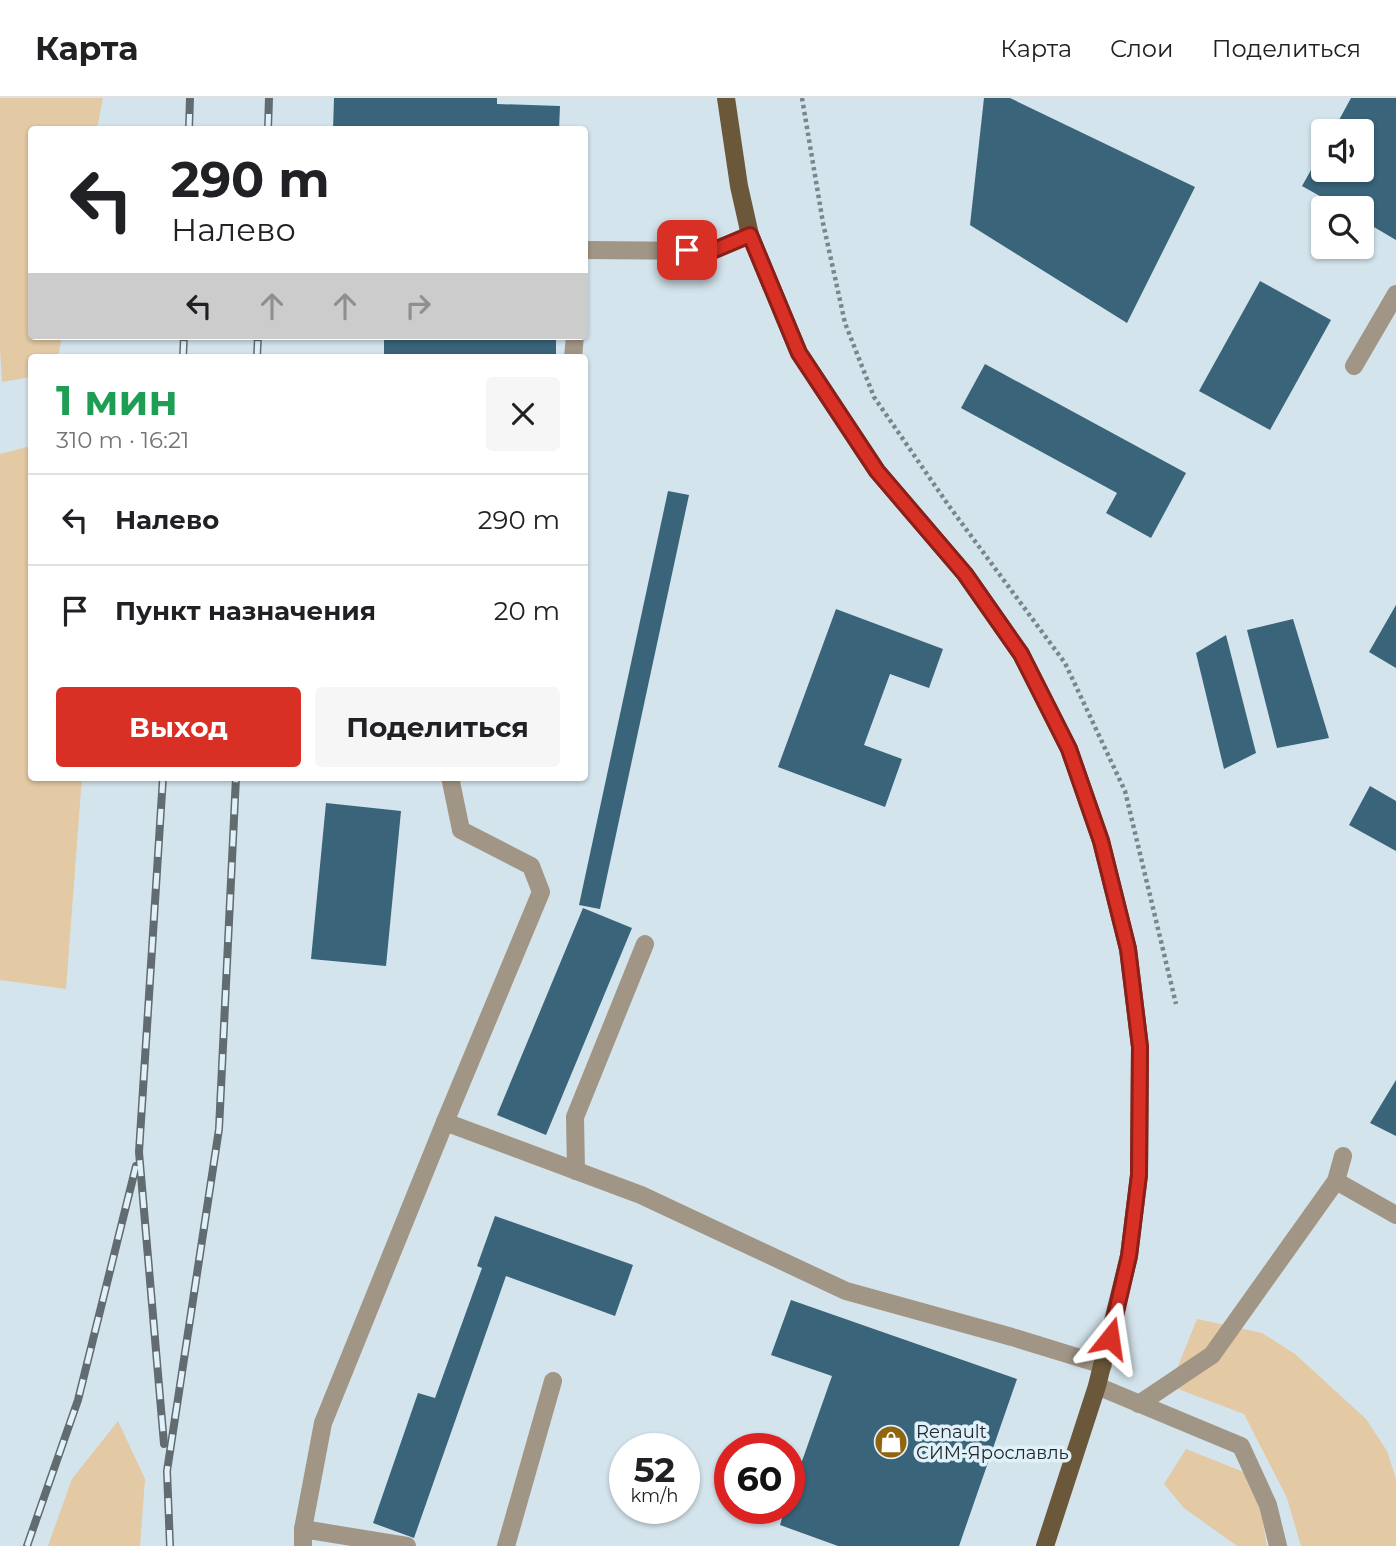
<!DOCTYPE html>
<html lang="ru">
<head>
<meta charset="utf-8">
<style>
  :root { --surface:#fff; --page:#f6f6f6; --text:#202124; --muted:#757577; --line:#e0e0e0; --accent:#d93025 }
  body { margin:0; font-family:Montserrat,sans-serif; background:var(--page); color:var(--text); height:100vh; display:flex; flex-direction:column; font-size:26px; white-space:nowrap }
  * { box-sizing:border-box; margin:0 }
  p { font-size:23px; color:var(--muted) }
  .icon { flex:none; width:38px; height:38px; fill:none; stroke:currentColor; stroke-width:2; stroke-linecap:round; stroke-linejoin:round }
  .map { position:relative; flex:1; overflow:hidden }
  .side { position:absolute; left:28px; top:256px; width:560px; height:427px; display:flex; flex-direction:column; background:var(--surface); border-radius:7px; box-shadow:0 2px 5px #0004 }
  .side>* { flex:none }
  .top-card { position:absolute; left:28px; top:28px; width:560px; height:214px; border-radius:7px; box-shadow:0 2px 5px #0004; background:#fff; color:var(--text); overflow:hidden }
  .buttons { position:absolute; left:1311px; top:21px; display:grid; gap:14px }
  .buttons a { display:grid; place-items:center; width:63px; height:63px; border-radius:7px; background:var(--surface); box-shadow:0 2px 5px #0004; font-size:35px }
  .speed { position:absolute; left:609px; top:1335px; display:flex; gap:14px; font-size:35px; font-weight:700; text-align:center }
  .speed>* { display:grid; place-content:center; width:91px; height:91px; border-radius:50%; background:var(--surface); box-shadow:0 2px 5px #0004; line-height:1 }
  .speed small { font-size:18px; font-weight:400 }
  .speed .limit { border:10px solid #d22; background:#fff; color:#111 }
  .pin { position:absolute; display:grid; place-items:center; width:60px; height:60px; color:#fff; margin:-30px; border-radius:14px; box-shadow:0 4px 10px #0006 }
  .me { position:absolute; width:77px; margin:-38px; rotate:15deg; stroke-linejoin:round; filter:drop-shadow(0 0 5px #0008) }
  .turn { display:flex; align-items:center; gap:24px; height:147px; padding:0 28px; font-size:32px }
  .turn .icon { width:91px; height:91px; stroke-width:2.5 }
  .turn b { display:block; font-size:49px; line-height:60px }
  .lanes { display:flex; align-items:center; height:66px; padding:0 28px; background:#0003; justify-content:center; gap:35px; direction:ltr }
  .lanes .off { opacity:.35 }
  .round { display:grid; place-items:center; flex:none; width:74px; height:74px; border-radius:7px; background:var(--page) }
  .summary { display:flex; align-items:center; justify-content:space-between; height:119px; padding:0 28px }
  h1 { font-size:42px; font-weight:700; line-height:52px; color:#1e9e55 }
  .button { display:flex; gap:14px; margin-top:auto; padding:14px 28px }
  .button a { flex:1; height:80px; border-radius:7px; background:var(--accent); color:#fff; font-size:28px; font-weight:700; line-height:80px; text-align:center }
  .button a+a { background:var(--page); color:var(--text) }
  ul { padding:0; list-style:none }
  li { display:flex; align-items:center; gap:21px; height:91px; padding:0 28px; border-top:2px solid var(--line) }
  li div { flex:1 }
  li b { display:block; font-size:26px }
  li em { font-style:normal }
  header { display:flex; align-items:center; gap:42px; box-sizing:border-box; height:98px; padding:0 35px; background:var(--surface); border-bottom:2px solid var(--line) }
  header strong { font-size:33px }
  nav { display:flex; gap:38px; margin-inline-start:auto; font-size:24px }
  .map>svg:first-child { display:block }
  .green { fill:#e3c9a4 }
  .building { fill:#39647a }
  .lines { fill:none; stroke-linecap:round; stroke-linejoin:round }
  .path { stroke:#7b868b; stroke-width:4.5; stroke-dasharray:3.5 3.5; stroke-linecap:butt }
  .minor { stroke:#a19585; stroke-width:18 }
  .major { stroke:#6b573a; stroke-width:18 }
  .rail-casing { stroke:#616b70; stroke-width:8 }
  .rail { stroke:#e1f1fa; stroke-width:5; stroke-dasharray:16; stroke-linecap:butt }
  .route-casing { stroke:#8d1f18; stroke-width:18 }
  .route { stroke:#d93025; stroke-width:12 }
  .labels { text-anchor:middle; stroke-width:7; stroke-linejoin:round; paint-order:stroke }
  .poi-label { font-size:18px; fill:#21272a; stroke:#e1f1fa; text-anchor:start }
</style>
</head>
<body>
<header>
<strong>Карта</strong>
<nav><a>Карта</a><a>Слои</a><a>Поделиться</a></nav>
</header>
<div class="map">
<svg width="1396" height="1448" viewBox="0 0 1396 1448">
  <rect width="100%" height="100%" fill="#d4e4ec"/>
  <g class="green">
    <polygon points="0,0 103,0 97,31 32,32 32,238 62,238 58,259 32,259 31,279 2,284 0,251"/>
    <polygon points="31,348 32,679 82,679 66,891 0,882 0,356"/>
    <polygon points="1197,1221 1262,1235 1295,1256 1366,1321 1387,1353 1396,1381 1396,1448 1301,1448 1287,1400 1244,1316 1170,1288"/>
    <polygon points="118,1323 145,1381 140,1448 48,1448 72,1381"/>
    <polygon points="1186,1351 1246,1375 1258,1397 1267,1448 1237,1448 1184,1410 1164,1386"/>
  </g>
  <g class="building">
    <polygon points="334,0 497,0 497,6 560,8 559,32 333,32"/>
    <polygon points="984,0 1010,0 1195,89 1127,225 970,127"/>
    <polygon points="1351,0 1396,0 1396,142 1362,122 1362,110 1341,110 1302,88 1323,51 1323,72 1362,72 1362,33 1333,33"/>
    <polygon points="1260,183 1331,222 1270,332 1199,293"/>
    <rect x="384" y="238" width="172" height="21"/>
    <polygon points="985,266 1186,375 1151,440 1106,415 1117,395 961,310"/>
    <polygon points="668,393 689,397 600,811 579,807"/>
    <polygon points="1396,507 1396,570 1369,554"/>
    <polygon points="836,511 943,551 929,590 890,576 864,647 902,661 885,709 778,669"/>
    <polygon points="1293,521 1329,640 1277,650 1247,532"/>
    <polygon points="1226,537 1256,655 1224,671 1196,555"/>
    <polygon points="1370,688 1396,703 1396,753 1349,727"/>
    <polygon points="326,705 401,713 386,868 311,861"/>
    <polygon points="583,810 632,830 546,1037 497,1017"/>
    <polygon points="1396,982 1396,1038 1370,1025"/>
    <polygon points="495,1118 633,1167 615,1218 506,1178 414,1440 373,1425 418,1295 435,1300 482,1170 477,1168"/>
    <polygon points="791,1202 1017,1281 959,1448 838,1448 780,1427 785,1410 789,1410 789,1400 832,1278 771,1257"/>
  </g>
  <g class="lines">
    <polyline class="path" points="802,0 823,125 845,225 874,299 949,408 1065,565 1125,693 1176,906"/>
    <g class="minor">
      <polyline points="584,152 712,153 750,137"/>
      <polyline points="573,259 575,238"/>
      <polyline points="1354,268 1396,196"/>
      <polyline points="445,1024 641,1097 846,1193 1012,1239 1103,1267"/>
      <polyline points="576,1073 575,1019 645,846"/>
      <polyline points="1336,1083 1396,1117"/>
      <polyline points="1097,1288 1241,1348 1268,1407 1278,1448"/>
      <polyline points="1139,1306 1212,1257 1336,1083 1343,1058"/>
      <polyline points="303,1431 407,1448"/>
      <polyline points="303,1448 303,1431 323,1325 445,1024 541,794 531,768 461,732 450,679"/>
      <polyline points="506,1448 553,1283"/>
    </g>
    <polyline class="major" points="726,0 739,88 750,137 799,255 877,373 965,476 1021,556 1069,651 1101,743 1128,851 1140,949 1139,1077 1129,1158 1097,1288 1045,1448"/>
    <defs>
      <g id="rail">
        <polyline points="189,32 190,0"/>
        <polyline points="268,32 269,0"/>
        <polyline points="183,259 184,238"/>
        <polyline points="257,259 258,238"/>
        <polyline points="163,679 139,1054 164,1346"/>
        <polyline points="27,1448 78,1302 136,1068"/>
        <polyline points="170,1448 167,1373 219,1031 236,679"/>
      </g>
    </defs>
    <use href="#rail" class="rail-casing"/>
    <use href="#rail" class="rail"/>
  </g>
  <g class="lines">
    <defs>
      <polyline id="route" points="687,152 712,153 750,137 799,255 877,373 965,476 1021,556 1069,651 1101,743 1128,851 1140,949 1139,1077 1129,1158 1110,1240"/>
    </defs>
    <use href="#route" class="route-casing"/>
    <use href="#route" class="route"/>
  </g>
  <defs>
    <symbol id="shop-disc" viewBox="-11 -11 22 22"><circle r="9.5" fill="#91640e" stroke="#e1f1fa"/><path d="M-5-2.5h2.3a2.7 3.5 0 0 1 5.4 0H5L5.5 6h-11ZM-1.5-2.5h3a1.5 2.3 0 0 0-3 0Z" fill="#fff"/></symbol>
  </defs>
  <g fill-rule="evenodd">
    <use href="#shop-disc" x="872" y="1325" width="38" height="38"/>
  </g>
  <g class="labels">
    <g class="poi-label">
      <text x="916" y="1340">Renault<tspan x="916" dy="21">СИМ-Ярославль</tspan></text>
    </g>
  </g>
</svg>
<div class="buttons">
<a><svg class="icon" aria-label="sound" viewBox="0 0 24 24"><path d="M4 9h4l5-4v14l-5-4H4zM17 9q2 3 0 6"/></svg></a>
<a><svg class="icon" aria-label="search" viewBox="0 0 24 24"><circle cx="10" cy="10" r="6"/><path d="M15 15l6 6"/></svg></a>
</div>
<div class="speed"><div>52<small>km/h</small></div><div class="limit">60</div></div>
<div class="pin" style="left:687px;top:152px;background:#d93025"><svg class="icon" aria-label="arrive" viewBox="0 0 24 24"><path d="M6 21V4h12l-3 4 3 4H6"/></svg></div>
<svg class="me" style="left:1110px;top:1240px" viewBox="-20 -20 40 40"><path d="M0-17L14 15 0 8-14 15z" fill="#d93025" stroke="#fff" stroke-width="4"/></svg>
<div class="top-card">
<div class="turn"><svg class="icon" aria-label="left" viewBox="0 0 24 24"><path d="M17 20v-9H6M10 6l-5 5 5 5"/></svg><div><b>290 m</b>Налево</div></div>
<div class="lanes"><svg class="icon" aria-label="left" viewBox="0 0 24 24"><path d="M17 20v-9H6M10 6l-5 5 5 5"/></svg><svg class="icon off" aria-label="ahead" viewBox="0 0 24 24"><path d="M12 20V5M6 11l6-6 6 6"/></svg><svg class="icon off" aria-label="ahead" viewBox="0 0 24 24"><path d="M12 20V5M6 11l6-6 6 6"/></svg><svg class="icon off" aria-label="right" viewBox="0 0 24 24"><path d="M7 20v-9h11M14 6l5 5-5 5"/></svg></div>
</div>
<section class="side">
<div class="summary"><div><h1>1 мин</h1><p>310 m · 16:21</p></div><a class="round"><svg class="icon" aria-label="close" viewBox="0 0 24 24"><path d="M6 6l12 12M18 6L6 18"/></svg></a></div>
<ul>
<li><svg class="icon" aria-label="left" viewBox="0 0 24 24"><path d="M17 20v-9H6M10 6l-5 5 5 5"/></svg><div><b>Налево</b></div><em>290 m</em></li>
<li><svg class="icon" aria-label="arrive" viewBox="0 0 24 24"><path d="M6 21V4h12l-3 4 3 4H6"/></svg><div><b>Пункт назначения</b></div><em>20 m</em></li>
</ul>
<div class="button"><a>Выход</a><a>Поделиться</a></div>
</section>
</div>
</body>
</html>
